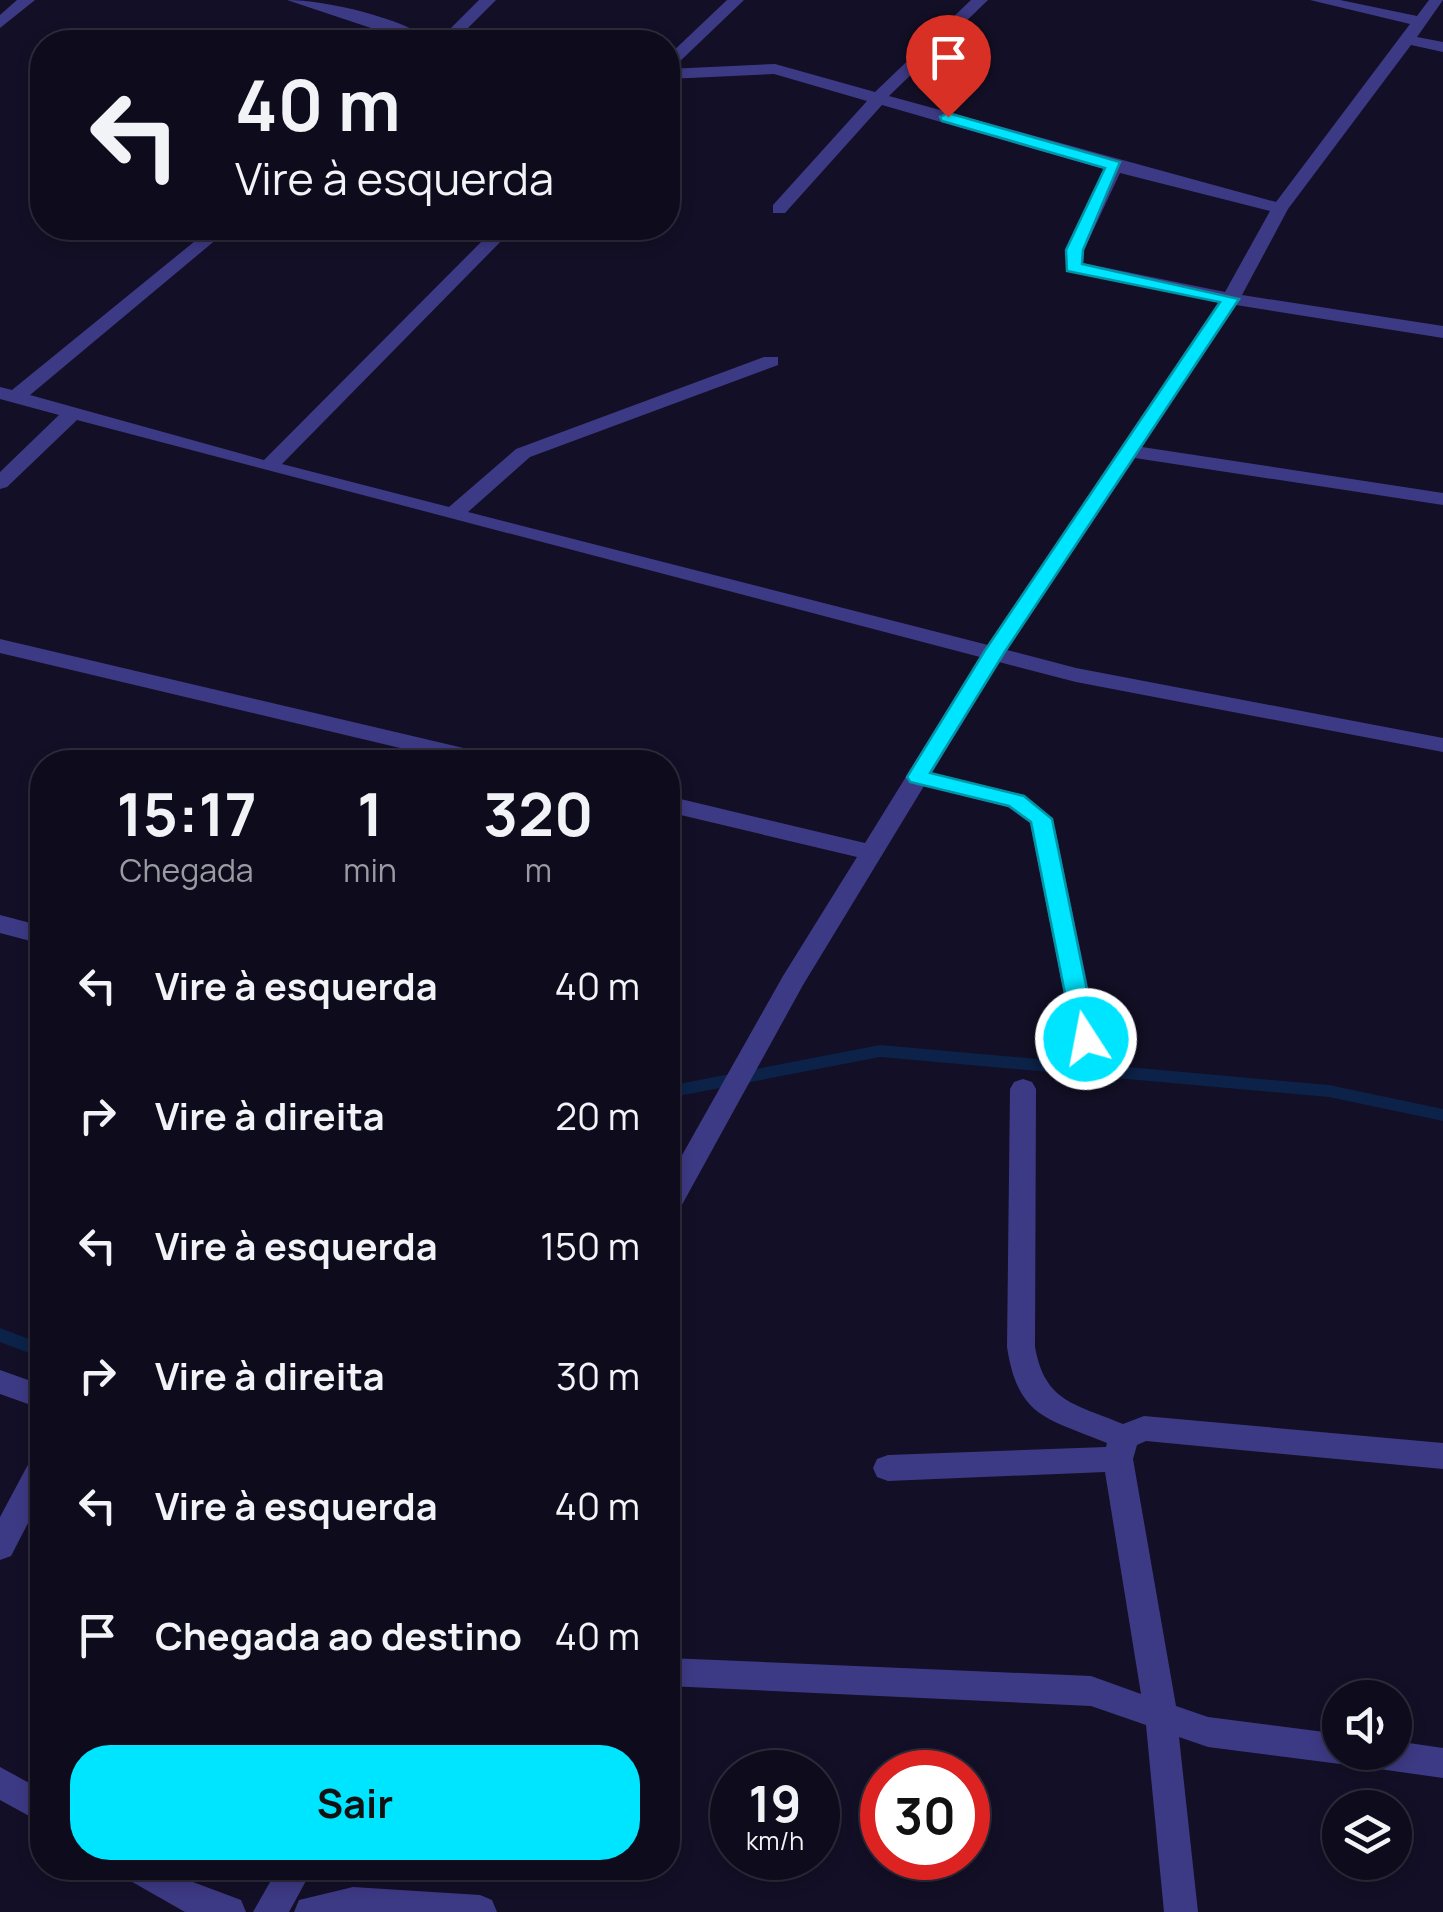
<!DOCTYPE html>
<html lang="pt">
<head>
<meta charset="utf-8">
<style>
  :root { --surface:#0e0b1c; --page:#1c1929; --text:#f1f3f6; --muted:#9b9ba3; --line:#2e2b3b; --accent:#00e5ff }
  body { margin:0; font-family:Manrope,sans-serif; background:var(--page); color:var(--text); height:100vh; display:flex; flex-direction:column; font-size:38px; white-space:nowrap }
  * { box-sizing:border-box; margin:0 }
  p { font-size:32px; color:var(--muted) }
  .icon { flex:none; width:55px; height:55px; fill:none; stroke:currentColor; stroke-width:2; stroke-linecap:round; stroke-linejoin:round }
  .map { position:relative; flex:1; overflow:hidden }
  .side { position:absolute; left:30px; top:750px; width:650px; height:1130px; display:flex; flex-direction:column; background:var(--surface); border-radius:40px; box-shadow:0 5px 15px #0003,0 0 0 2px var(--line) }
  .side>* { flex:none }
  .guide { position:absolute; left:30px; top:30px; width:650px; height:210px; border-radius:40px; box-shadow:0 5px 15px #0003,0 0 0 2px var(--line); background:#0e0b1c; color:var(--text); overflow:hidden }
  .tools { position:absolute; left:1322px; top:1680px; display:grid; gap:20px }
  .tools a { display:grid; place-items:center; width:90px; height:90px; border-radius:50%; background:var(--surface); box-shadow:0 5px 15px #0003,0 0 0 2px var(--line); font-size:50px }
  .speed { position:absolute; left:710px; top:1750px; display:flex; gap:20px; font-size:50px; font-weight:700; text-align:center }
  .speed>* { display:grid; place-content:center; width:130px; height:130px; border-radius:50%; background:var(--surface); box-shadow:0 5px 15px #0003,0 0 0 2px var(--line); line-height:1 }
  .speed small { font-size:25px; font-weight:400 }
  .speed .limit { border:15px solid #d22; background:#fff; color:#111 }
  .pin { position:absolute; display:grid; place-items:center; width:85px; height:85px; color:#fff; margin:-102px -42px; border-radius:50% 50% 50% 0; rotate:-45deg; box-shadow:0 0 10px #0007 }
  .pin .icon { rotate:45deg }
  .me { position:absolute; width:110px; margin:-55px; rotate:349deg; stroke-linejoin:round; filter:drop-shadow(0 0 8px #0008) }
  .turn { display:flex; align-items:center; gap:35px; height:210px; padding:0 40px; font-size:45px }
  .turn .icon { width:130px; height:130px; stroke-width:2.5 }
  .turn b { display:block; font-size:70px; line-height:85px }
  .eta { display:flex; justify-content:space-evenly; align-items:center; height:170px; text-align:center }
  .eta b { font-size:60px; font-weight:700; line-height:70px }
  .primary-button { display:flex; gap:20px; margin-top:auto; padding:20px 40px }
  .primary-button a { flex:1; height:115px; border-radius:40px; background:var(--accent); color:#111; font-size:40px; font-weight:700; line-height:115px; text-align:center }
  ul { padding:0; list-style:none }
  li { display:flex; align-items:center; gap:30px; height:130px; padding:0 40px }
  li div { flex:1 }
  li b { display:block; font-size:38px }
  li em { font-style:normal }
  .map>svg:first-child { display:block }
  .lines { fill:none; stroke-linecap:round; stroke-linejoin:round }
  .stream { fill:#0c2248; fill-rule:evenodd }
  .minor { fill:#3d3a85; fill-rule:evenodd }
  .tertiary { fill:#3d3a85; fill-rule:evenodd }
  .route { fill:#00e5ff; stroke:#0095a6; stroke-width:2.5 }
</style>
</head>
<body>
<div class="map">
<svg width="1443" height="1912" viewBox="0 0 1443 1912">
  <rect width="100%" height="100%" fill="#130f26"/>
  <g class="lines">
    <g class="stream">
      <polygon points="880,1045 1329,1085 1443,1109 1443,1121 1329,1097 880,1057 668,1098 668,1086"/>
      <polygon points="0,1328 42,1344 42,1358 0,1342"/>
    </g>
    <g class="minor">
      <path d="M287,0C326,0 403,18 434,42H413Z"/>
      <polygon points="479,0 496,0 454,42 437,42"/>
      <polygon points="727,0 744,0 674,67 668,69 668,56"/>
      <path d="M971,0H988L889,96L1276,202L1410,24L1310,0H1340L1417,16L1429,0H1443L1417,37L1443,42V52L1411,45L1288,209L1242,295L1443,326V338L1236,305L1142,447L1443,493V505L1135,458L1007,650L1076,668L1443,738V752L1076,682L999,662L932,773L1024,795L1053,819L1099,1039L1095,1046H1077L1073,1039L1030,823L1008,807L924,786L803,985L678,1212L668,1215V1180L783,976L857,857L668,812V796L865,843L980,657L77,420L7,487L0,489V472L59,415L0,399V387L12,390L211,228H230L30,395L264,460L495,228H514L282,464L449,507L516,449L764,357H778V365L530,457L468,512L988,645L1219,302L1067,271L1066,250L1104,169L882,105L785,213H773V205L867,101L774,74L668,79V69L775,64L875,92ZM1120,173L1270,211L1225,292L1083,263L1084,250Z"/>
      <polygon points="0,639 489,754 501,762 459,762 0,653"/>
      <polygon points="0,915 42,926 42,944 0,933"/>
      <path d="M1023,1079L1032,1082L1036,1089L1035,1347C1045,1403 1076,1404 1123,1424L1144,1416L1443,1443V1469L1146,1441L1137,1445L1133,1459L1176,1706L1208,1717L1340,1734V1752H1395V1741L1443,1748V1778L1365,1767L1352,1759L1340,1764L1208,1747L1179,1737L1198,1912H1164L1146,1725L1091,1706L668,1686V1658L1091,1676L1141,1694L1105,1472L888,1481L877,1477L873,1468L877,1459L888,1455L1106,1447L1107,1443C1047,1418 1018,1418 1007,1347L1010,1089L1014,1082Z"/>
      <polygon points="0,1370 42,1385 42,1409 0,1394"/>
      <polygon points="42,1455 42,1496 11,1556 0,1560 0,1517 31,1459"/>
      <polygon points="0,1767 42,1790 42,1823 0,1800"/>
      <polygon points="122,1868 169,1868 193,1882 241,1900 246,1912 185,1912 127,1879"/>
      <polygon points="278,1868 313,1868 289,1912 253,1912"/>
      <polygon points="353,1887 480,1895 492,1900 497,1912 294,1912 299,1900"/>
    </g>
    <polygon class="tertiary" points="17,0 35,0 0,28 0,15"/>
  </g>
  <polygon class="route" points="948,113 1120,162 1083,250 1082,264 1239,299 1004,653 930,773 1024,796 1052,819 1097,1039 1086,1048 1074,1039 1031,822 1009,806 910,782 907,777 984,652 1220,302 1067,271 1066,250 1105,168 942,121 940,117"/>
</svg>
<div class="tools">
<a><svg class="icon" aria-label="sound" viewBox="0 0 24 24"><path d="M4 9h4l5-4v14l-5-4H4zM17 9q2 3 0 6"/></svg></a>
<a><svg class="icon" aria-label="layers" viewBox="0 0 24 24"><path d="M12 4l9 5-9 5-9-5zM3 14l9 5 9-5"/></svg></a>
</div>
<div class="speed"><div>19<small>km/h</small></div><div class="limit">30</div></div>
<div class="pin" style="left:948px;top:117px;background:#d93025"><svg class="icon" aria-label="arrive" viewBox="0 0 24 24"><path d="M6 21V4h12l-3 4 3 4H6"/></svg></div>
<svg class="me" style="left:1086px;top:1039px" viewBox="-20 -20 40 40"><circle r="17" fill="#00e5ff" stroke="#fff" stroke-width="3"/><path d="M0-11L8 9 0 5-8 9z" fill="#fff"/></svg>
<div class="guide">
<div class="turn"><svg class="icon" aria-label="left" viewBox="0 0 24 24"><path d="M17 20v-9H6M10 6l-5 5 5 5"/></svg><div><b>40 m</b>Vire à esquerda</div></div>
</div>
<section class="side">
<div class="eta">
<div><b>15:17</b><p>Chegada</p></div>
<div><b>1</b><p>min</p></div>
<div><b>320</b><p>m</p></div>
</div>
<ul>
<li><svg class="icon" aria-label="left" viewBox="0 0 24 24"><path d="M17 20v-9H6M10 6l-5 5 5 5"/></svg><div><b>Vire à esquerda</b></div><em>40 m</em></li>
<li><svg class="icon" aria-label="right" viewBox="0 0 24 24"><path d="M7 20v-9h11M14 6l5 5-5 5"/></svg><div><b>Vire à direita</b></div><em>20 m</em></li>
<li><svg class="icon" aria-label="left" viewBox="0 0 24 24"><path d="M17 20v-9H6M10 6l-5 5 5 5"/></svg><div><b>Vire à esquerda</b></div><em>150 m</em></li>
<li><svg class="icon" aria-label="right" viewBox="0 0 24 24"><path d="M7 20v-9h11M14 6l5 5-5 5"/></svg><div><b>Vire à direita</b></div><em>30 m</em></li>
<li><svg class="icon" aria-label="left" viewBox="0 0 24 24"><path d="M17 20v-9H6M10 6l-5 5 5 5"/></svg><div><b>Vire à esquerda</b></div><em>40 m</em></li>
<li><svg class="icon" aria-label="arrive" viewBox="0 0 24 24"><path d="M6 21V4h12l-3 4 3 4H6"/></svg><div><b>Chegada ao destino</b></div><em>40 m</em></li>
</ul>
<div class="primary-button"><a>Sair</a></div>
</section>
</div>
</body>
</html>
